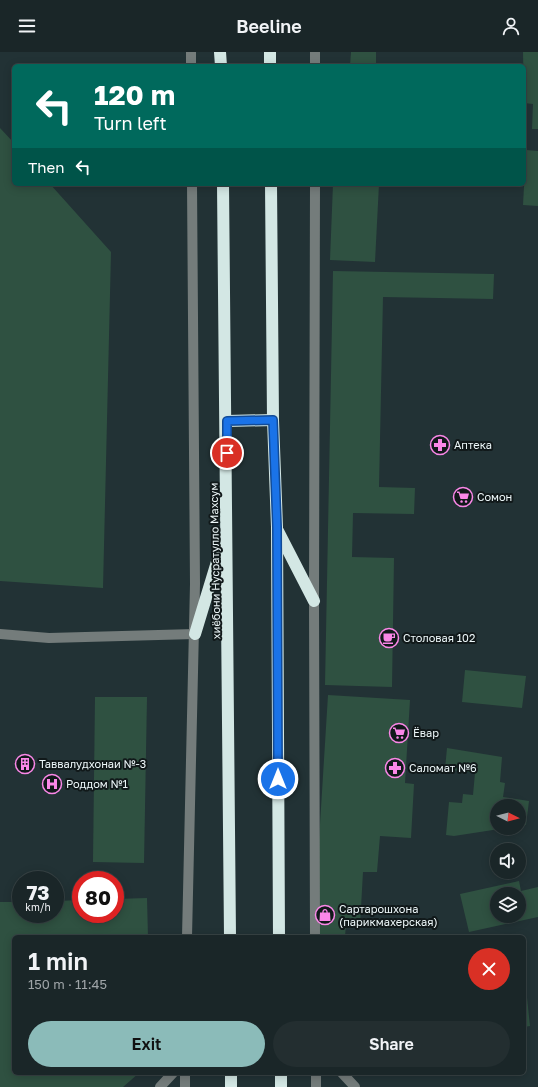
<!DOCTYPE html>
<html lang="en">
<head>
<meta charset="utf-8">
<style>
  :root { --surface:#1a2628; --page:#232e30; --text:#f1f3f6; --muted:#9fa5a8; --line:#384345; --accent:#8bbbb9 }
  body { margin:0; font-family:"Golos Text",sans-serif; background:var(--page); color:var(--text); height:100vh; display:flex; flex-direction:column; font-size:15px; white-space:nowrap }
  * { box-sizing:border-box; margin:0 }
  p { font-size:13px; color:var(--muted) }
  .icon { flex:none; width:22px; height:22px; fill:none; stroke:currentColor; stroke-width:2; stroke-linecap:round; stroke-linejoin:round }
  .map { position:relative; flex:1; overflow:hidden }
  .side { position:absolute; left:12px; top:883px; width:514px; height:140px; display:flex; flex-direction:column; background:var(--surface); border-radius:6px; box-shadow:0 2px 10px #0003,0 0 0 1px var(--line) }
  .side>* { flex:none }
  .guide { position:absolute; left:12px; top:12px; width:514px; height:122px; border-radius:6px; box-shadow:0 2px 10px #0003,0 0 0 1px var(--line); background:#00695c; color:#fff; overflow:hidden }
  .needle { width:26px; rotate:96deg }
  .fabs { position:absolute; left:490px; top:747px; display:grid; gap:8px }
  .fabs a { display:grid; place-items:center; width:36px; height:36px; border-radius:50%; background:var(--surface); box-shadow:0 2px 10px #0003,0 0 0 1px var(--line); font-size:20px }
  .speed { position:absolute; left:12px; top:819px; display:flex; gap:8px; font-size:20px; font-weight:700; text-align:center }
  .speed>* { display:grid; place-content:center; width:52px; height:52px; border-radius:50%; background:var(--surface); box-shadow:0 2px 10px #0003,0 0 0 1px var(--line); line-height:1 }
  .speed small { font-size:10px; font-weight:400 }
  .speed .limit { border:6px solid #d22; background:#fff; color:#111 }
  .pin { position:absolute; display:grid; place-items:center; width:34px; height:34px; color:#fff; margin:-17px; border:2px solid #fff; border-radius:50%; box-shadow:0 1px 4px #0007 }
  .me { position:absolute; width:44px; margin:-22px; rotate:0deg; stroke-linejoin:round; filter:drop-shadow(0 0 3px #0008) }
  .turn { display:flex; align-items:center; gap:14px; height:84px; padding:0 16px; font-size:18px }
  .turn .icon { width:52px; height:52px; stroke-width:2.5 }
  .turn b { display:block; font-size:28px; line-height:34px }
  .then { display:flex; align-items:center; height:38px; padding:0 16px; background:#0003; gap:8px; font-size:15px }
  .round { display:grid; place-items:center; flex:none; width:42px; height:42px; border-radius:21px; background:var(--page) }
  .summary { display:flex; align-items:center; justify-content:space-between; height:68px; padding:0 16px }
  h1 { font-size:24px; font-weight:600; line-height:30px }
  .action { display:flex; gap:8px; margin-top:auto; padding:8px 16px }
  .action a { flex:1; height:46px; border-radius:24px; background:var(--accent); color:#111; font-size:16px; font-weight:600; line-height:46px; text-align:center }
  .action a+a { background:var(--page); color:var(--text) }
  header { display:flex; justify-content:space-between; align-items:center; height:52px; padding:0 16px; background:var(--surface); font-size:18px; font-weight:600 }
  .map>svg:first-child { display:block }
  .green { fill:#2f5141; fill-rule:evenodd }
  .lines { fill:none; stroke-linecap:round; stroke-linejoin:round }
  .minor { stroke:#747c7b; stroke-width:10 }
  .highway { stroke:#d3e7e4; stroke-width:12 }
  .route-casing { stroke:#114b97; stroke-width:10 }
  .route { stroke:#1a73e8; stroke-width:7 }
  .labels { text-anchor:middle; stroke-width:4; stroke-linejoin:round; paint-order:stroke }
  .poi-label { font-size:11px; fill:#edf7f9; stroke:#11191a; text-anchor:start }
  .street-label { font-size:11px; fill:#edf7f9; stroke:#11191a }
</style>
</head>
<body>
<header><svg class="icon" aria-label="menu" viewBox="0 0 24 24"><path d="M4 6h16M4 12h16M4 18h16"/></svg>Beeline<svg class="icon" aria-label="person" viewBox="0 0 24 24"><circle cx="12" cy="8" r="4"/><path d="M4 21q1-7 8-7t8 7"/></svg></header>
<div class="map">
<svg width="538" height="1035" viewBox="0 0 538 1035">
  <rect width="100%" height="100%" fill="#223235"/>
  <g class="green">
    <polygon points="351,0 376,0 376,14 350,14"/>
    <polygon points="523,0 538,0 538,77 532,77 533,52 524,51"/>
    <polygon points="0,76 14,91 14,132 50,132 111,200 103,536 0,529"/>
    <polygon points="526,98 538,99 538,154 523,153"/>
    <polygon points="333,132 379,132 375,210 330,208"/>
    <polygon points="333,219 494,222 493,247 383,245 379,435 415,436 414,462 353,461 352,505 394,506 392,635 325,633"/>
    <polygon points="465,618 526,624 522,656 462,650"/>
    <polygon points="328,643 410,648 405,731 414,732 411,786 380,784 377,820 363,820 360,873 346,872 345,885 313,885"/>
    <polygon points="95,645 147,645 144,811 93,810"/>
    <polygon points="447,696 502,705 500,730 505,731 503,745 529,749 526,773 519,774 519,754 497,754 497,776 506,776 454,784 446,783 449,750 462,751 463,742 473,743 475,721 445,717"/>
    <path d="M519,829L521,839L538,835V865L469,880L460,842ZM497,842H519V864H497Z"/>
    <polygon points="147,846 148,885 14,885 14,1021 139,1021 123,1035 0,1035 0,850 21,850 21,862 55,862 55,849 81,848 81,862 115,862 115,847"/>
    <polygon points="524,917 530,974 524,975"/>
  </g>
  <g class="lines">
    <g class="minor">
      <polyline points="191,0 191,14"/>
      <polyline points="315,0 315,14"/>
      <polyline points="0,582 49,586 195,582"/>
      <polyline points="187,885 195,532 192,132"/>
      <polyline points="315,885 314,549 315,132"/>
      <polyline points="185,1021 185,1035"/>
      <polyline points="316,1021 316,1035"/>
      <polyline points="342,1021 355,1035"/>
      <polyline points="160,1035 173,1021"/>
    </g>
    <g class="highway">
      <polyline points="220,0 221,14"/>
      <polyline points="270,0 270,14"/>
      <path d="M223,132C227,383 230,634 230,885"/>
      <polyline points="271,132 273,368 277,475 279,885"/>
      <polyline points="227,369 273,368"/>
      <polyline points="278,479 314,549"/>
      <polyline points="195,582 223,490"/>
      <polyline points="231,1021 231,1035"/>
      <polyline points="281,1035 281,1021"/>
    </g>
  </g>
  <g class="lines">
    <defs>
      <polyline id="route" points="227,401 227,369 273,368 277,475 278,727"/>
    </defs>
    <use href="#route" class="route-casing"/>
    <use href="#route" class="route"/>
  </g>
  <defs>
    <symbol id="pharmacy-ring" viewBox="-11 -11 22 22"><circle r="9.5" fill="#11191a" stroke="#fa87e7" stroke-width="1.5"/><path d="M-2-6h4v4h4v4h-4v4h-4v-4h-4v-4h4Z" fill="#fa87e7"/></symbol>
    <symbol id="supermarket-ring" viewBox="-11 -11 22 22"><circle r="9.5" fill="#11191a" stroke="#fa87e7" stroke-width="1.5"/><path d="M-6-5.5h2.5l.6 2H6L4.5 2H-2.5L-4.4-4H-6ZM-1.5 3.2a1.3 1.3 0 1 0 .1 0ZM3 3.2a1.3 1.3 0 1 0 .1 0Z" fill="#fa87e7"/></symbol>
    <symbol id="cafe-ring" viewBox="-11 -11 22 22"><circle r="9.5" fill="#11191a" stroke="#fa87e7" stroke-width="1.5"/><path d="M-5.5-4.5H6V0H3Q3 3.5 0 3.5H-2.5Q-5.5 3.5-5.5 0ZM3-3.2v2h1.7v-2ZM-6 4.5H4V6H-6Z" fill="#fa87e7"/></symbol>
    <symbol id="building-ring" viewBox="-11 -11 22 22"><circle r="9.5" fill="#11191a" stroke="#fa87e7" stroke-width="1.5"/><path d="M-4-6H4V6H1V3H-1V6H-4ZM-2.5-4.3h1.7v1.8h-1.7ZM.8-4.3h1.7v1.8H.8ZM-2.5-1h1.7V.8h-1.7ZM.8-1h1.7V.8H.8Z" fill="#fa87e7"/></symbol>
    <symbol id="hospital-ring" viewBox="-11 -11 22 22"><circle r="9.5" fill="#11191a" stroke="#fa87e7" stroke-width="1.5"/><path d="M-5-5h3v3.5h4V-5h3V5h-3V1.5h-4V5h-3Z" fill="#fa87e7"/></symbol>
    <symbol id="shop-ring" viewBox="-11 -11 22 22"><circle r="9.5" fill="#11191a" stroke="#fa87e7" stroke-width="1.5"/><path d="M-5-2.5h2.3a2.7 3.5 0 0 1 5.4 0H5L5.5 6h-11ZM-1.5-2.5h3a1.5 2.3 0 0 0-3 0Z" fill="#fa87e7"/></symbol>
  </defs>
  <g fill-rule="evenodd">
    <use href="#pharmacy-ring" x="429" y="382" width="22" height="22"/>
    <use href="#supermarket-ring" x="452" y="434" width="22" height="22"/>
    <use href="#cafe-ring" x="378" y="575" width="22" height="22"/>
    <use href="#supermarket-ring" x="388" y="670" width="22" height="22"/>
    <use href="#building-ring" x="14" y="701" width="22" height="22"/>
    <use href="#pharmacy-ring" x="384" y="705" width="22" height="22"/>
    <use href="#hospital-ring" x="41" y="721" width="22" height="22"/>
    <use href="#shop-ring" x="314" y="852" width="22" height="22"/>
  </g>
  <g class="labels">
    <g class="poi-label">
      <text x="454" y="397">Аптека</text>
      <text x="477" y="449">Сомон</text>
      <text x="403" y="590">Столовая 102</text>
      <text x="413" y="685">Ёвар</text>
      <text x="39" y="716">Таввалудхонаи №-3</text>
      <text x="409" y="720">Саломат №6</text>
      <text x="66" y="736">Роддом №1</text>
      <text x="339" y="861">Сартарошхона<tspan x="339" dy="13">(парикмахерская)</tspan></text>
    </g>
    <g class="street-label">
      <text transform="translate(215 509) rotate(-91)" y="4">хиёбони Нусратулло Махсум</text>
    </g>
  </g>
</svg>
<div class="fabs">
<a><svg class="needle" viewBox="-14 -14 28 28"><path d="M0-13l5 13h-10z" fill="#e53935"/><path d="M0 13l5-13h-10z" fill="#9fa5a8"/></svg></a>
<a><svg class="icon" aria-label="sound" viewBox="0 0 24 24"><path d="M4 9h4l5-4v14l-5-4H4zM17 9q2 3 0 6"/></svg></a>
<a><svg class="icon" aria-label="layers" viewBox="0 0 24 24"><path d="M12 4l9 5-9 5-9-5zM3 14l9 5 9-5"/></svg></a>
</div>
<div class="speed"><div>73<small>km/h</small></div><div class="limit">80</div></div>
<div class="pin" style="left:227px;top:401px;background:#d93025"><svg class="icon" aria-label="arrive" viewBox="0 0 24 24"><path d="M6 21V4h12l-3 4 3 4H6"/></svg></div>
<svg class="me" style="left:278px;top:727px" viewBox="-20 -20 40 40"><circle r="17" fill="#1a73e8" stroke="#fff" stroke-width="3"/><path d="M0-11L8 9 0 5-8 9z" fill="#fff"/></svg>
<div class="guide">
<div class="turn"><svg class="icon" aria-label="left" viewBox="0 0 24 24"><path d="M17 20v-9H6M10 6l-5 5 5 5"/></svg><div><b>120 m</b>Turn left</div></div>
<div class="then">Then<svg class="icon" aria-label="left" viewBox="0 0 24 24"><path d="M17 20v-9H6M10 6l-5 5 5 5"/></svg></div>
</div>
<section class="side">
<div class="summary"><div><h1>1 min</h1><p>150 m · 11:45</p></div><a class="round" style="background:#d93025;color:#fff"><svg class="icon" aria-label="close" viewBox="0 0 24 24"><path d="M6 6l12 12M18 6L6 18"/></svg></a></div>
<div class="action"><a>Exit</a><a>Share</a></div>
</section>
</div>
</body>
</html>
